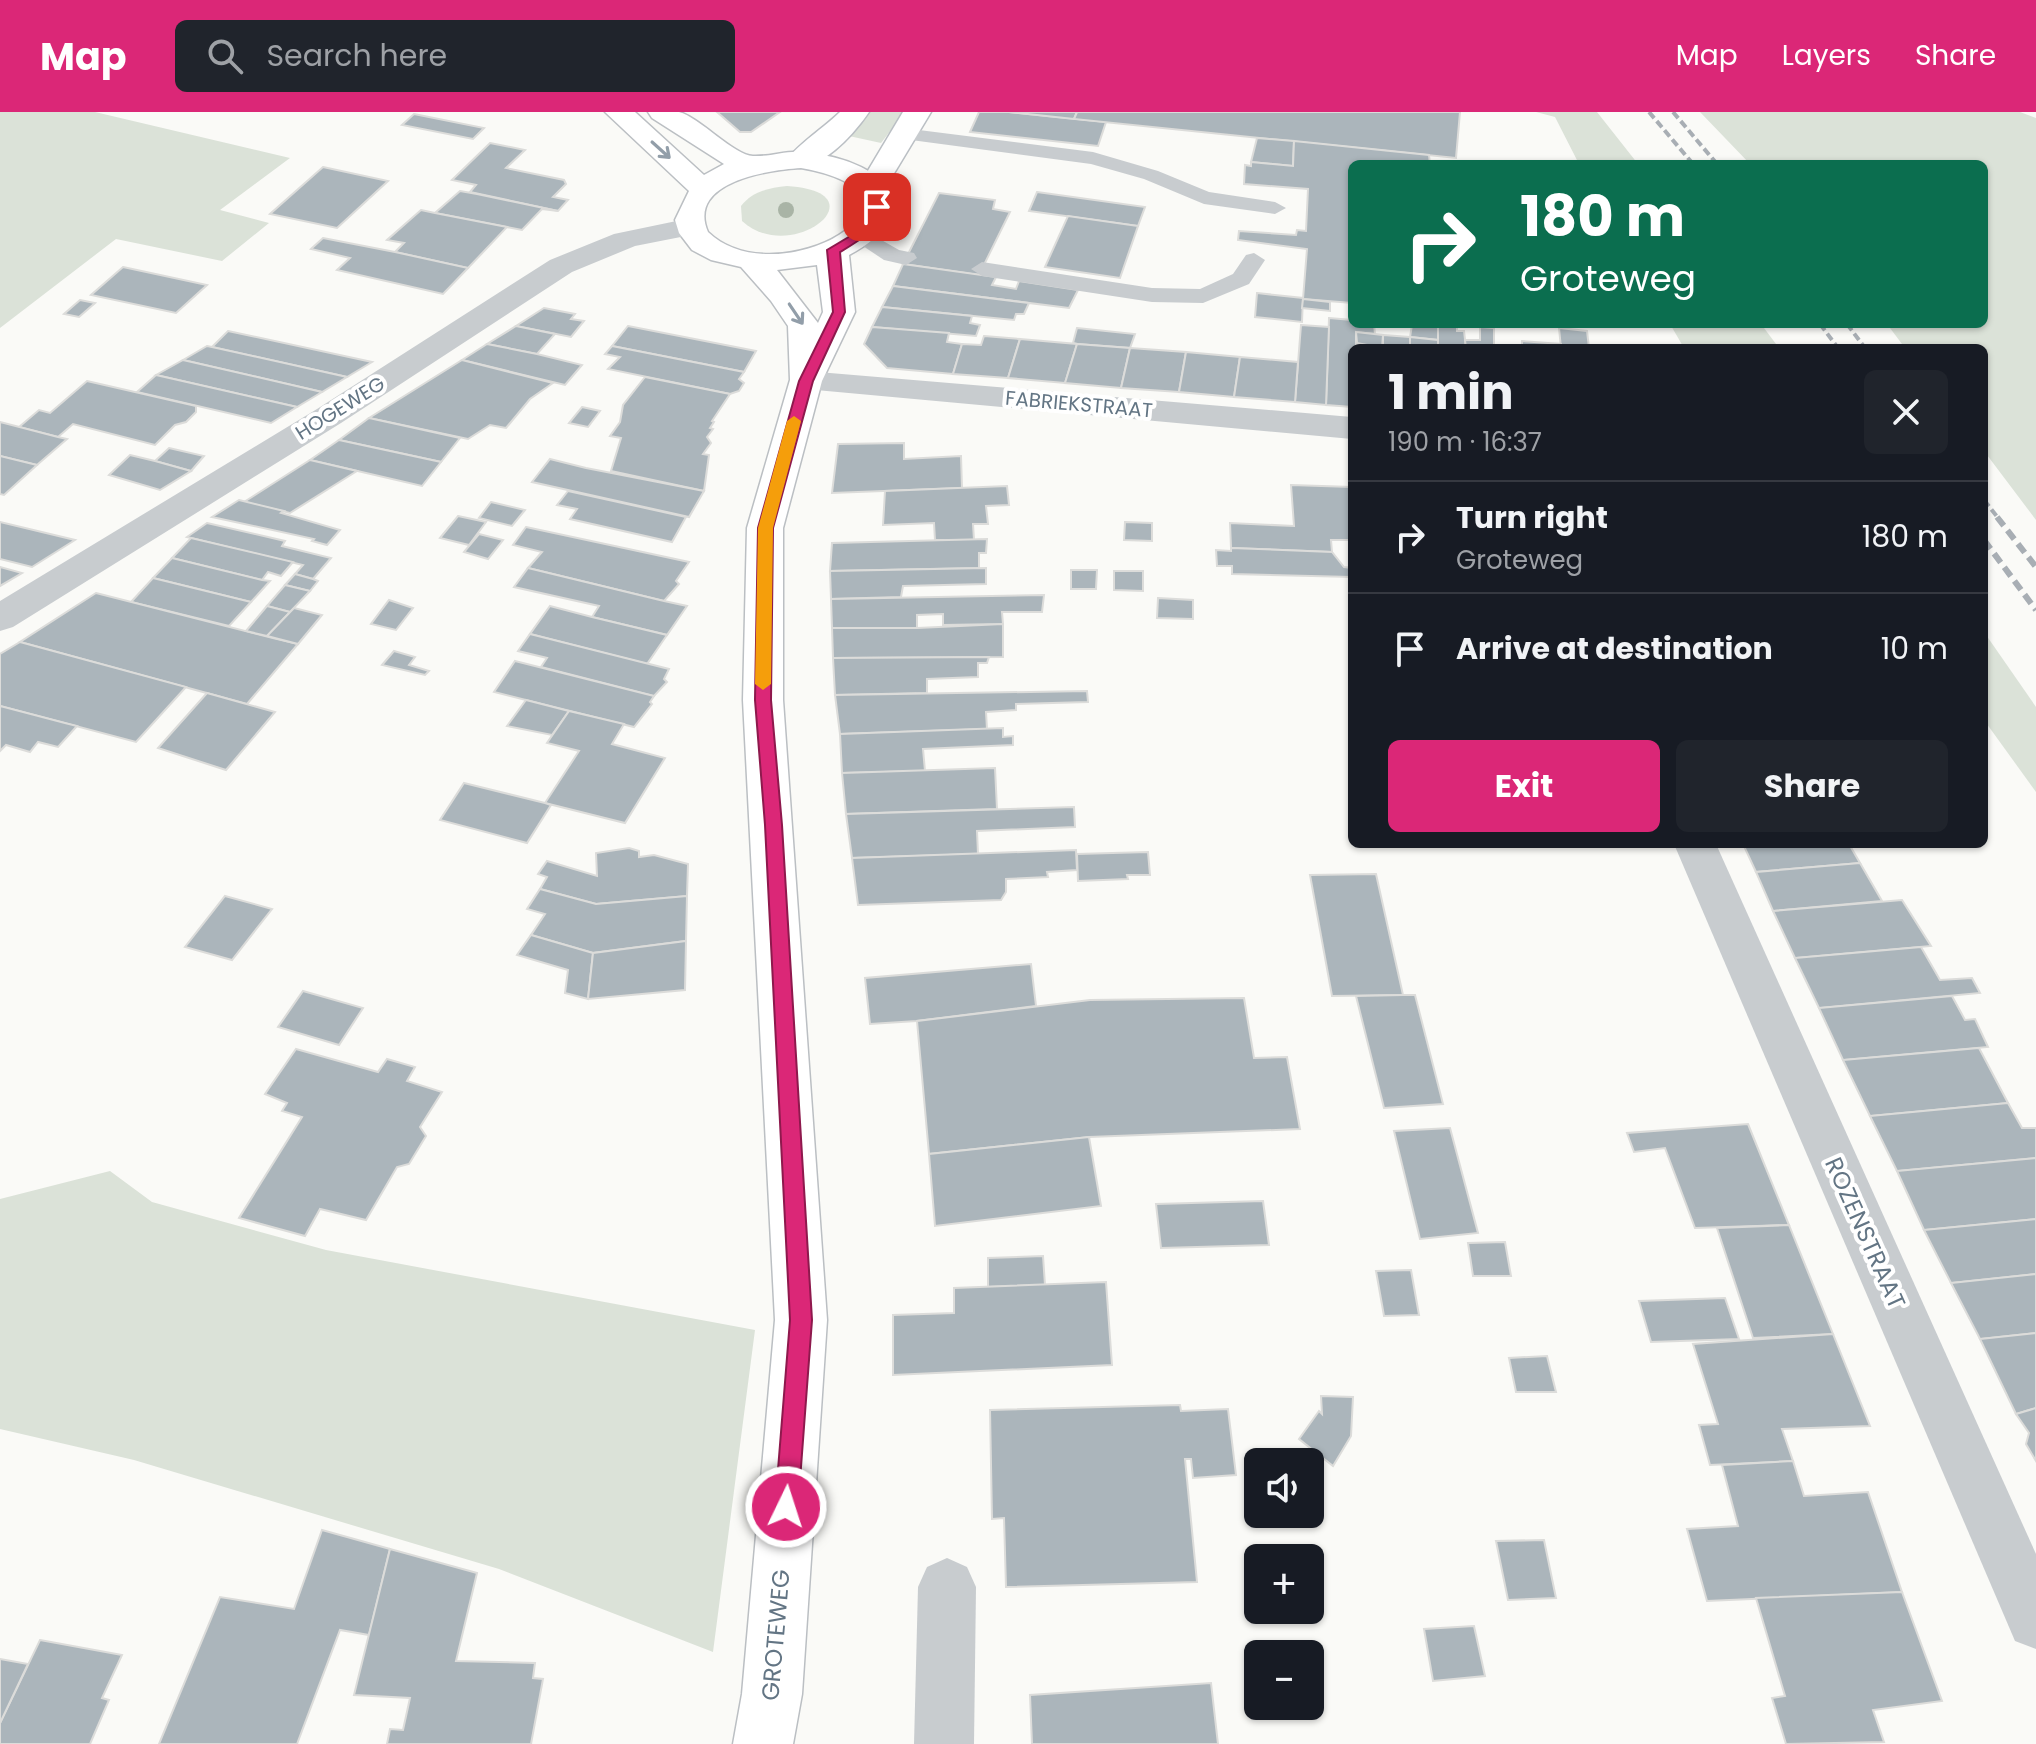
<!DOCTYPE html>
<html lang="en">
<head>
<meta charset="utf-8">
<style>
  :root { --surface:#171b24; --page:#20242c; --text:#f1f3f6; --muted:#9ea1a6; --line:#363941; --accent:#db2777 }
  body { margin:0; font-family:Poppins,sans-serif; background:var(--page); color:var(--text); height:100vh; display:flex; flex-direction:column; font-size:30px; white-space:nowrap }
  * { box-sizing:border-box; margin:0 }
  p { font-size:26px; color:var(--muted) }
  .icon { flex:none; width:44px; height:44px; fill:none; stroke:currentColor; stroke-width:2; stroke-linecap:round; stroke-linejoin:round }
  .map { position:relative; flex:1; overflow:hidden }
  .drawer { position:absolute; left:1348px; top:232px; width:640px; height:504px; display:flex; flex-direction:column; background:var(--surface); border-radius:12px; box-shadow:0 2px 6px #0004 }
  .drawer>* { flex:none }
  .banner { position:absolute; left:1348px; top:48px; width:640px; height:168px; border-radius:12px; box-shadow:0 2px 6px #0004; background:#0b6e4f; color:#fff; overflow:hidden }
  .controls { position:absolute; left:1244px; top:1336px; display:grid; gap:16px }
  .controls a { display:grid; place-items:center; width:80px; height:80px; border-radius:12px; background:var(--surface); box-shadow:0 2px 6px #0004; font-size:40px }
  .pin { position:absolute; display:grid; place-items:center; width:68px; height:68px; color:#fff; margin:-34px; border-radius:16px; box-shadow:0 4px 12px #0006 }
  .me { position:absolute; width:88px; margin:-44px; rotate:4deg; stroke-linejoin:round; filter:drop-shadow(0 0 6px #0008) }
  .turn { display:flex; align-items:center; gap:28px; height:168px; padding:0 40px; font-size:36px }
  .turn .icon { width:104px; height:104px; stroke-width:2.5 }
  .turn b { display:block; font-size:56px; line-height:68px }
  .round { display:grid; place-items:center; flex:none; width:84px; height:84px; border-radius:12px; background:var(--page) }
  .summary { display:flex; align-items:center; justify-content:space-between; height:136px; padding:0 40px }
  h1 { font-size:48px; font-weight:700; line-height:60px }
  .button { display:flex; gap:16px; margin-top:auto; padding:16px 40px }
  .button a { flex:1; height:92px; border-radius:12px; background:var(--accent); color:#fff; font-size:32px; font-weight:700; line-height:92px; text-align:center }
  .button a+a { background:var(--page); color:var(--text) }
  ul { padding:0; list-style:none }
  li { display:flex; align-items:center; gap:24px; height:112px; padding:0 40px; border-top:2px solid var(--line) }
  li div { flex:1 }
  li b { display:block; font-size:30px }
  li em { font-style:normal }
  header { display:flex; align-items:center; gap:48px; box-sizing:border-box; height:112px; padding:0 40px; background:var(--accent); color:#fff }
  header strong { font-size:38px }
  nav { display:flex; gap:44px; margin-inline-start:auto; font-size:28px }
  .search { width:560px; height:72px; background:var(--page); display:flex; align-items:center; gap:20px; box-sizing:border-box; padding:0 28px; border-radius:12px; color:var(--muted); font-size:30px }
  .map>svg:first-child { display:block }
  .green { fill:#dbe2d8 }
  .building { fill:#abb5bb; stroke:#dcdcda; stroke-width:2 }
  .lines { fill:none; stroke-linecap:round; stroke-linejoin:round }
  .secondary-casing { stroke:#babfc4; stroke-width:3 }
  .primary-casing { stroke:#bbbfc3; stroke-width:3 }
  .service { fill:#c8cccf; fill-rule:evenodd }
  .minor { fill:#c8cccf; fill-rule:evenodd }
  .tertiary { fill:#c8cccf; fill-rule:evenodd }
  .secondary { fill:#fff; fill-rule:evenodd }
  .primary { fill:#fff; fill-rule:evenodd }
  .rail-far1 { stroke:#a8aeb4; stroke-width:4; stroke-dasharray:8 4; stroke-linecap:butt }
  .rail { stroke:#a8aeb4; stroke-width:6; stroke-dasharray:11 6; stroke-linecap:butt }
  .tree { fill:#a9b4a6 }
  .oneway { stroke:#929ea9 }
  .route { fill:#db2777; stroke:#8e194d; stroke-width:2 }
  .slow { fill:#f59e0b }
  .labels { text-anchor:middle; stroke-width:8; stroke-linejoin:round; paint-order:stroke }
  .far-street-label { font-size:20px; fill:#637584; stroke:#fff }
  .street-label { font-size:24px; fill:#637584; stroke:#fff }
</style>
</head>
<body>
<header>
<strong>Map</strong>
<div class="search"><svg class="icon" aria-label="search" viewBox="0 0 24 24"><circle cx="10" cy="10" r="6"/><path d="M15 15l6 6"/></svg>Search here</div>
<nav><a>Map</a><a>Layers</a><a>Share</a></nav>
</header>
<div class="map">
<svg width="2036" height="1632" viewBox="0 0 2036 1632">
  <rect width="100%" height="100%" fill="#fafaf7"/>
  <g class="green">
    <polygon points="0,0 95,0 290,46 220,98 269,111 222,149 116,127 0,216"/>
    <polygon points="870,0 905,0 881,31 849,24"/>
    <polygon points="1536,0 1597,0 1638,52 1579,52 1555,5"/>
    <polygon points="1700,0 2020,0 2036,6 2036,408 1984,339 1984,236 1905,236 1887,212 1984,212 1984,52 1750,52"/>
    <path d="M787,74C884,80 792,155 742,109L741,94C753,79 769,76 787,74Z"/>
    <polygon points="1670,212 1761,212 1779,236 1684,236"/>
    <polygon points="1984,520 2036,595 2036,680 1984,608"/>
    <polygon points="110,1059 152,1090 326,1138 755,1218 713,1540 499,1457 134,1348 0,1317 0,1087"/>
  </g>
  <g class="building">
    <polygon points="717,0 780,0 751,20 740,20"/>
    <polygon points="979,0 1009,0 1106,10 1098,34 970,20"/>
    <polygon points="1009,0 1077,0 1074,7"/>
    <polygon points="1077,0 1460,0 1456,46 1074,7"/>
    <polygon points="414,2 484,16 473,27 402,13"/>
    <polygon points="1257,26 1294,29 1293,54 1251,50"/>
    <polygon points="1294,29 1429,43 1430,52 1352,52 1352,191 1303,187 1307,137 1238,128 1239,119 1296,123 1297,118 1306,119 1308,77 1244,72 1245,53 1251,54 1251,50 1293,54"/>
    <polygon points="490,31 525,38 506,56 564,68 566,72 553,85 568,88 558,99 470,80 476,73 452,68"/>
    <polygon points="323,55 388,69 337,116 270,102"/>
    <polygon points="460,79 477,82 558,99 542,97 522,118 435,101"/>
    <polygon points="1037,80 1145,95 1138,114 1029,99"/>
    <polygon points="939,81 995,88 993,97 1010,100 979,163 903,152"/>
    <polygon points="421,98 435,101 507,115 468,156 395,140 404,131 387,128"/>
    <polygon points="1068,104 1138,114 1120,166 1045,155"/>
    <polygon points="323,126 395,140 468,156 443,182 337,158 350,146 311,137"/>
    <polygon points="903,152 996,165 992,173 1016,177 1019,169 1078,178 1069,196 893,174"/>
    <polygon points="123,155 207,173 176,201 91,183"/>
    <polygon points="893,174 1029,191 1024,202 1016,202 1014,208 882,195"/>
    <polygon points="1257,181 1303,186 1302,210 1255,205"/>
    <polygon points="1303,187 1330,190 1330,199 1302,196"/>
    <polygon points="80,188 95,191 79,205 64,202"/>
    <polygon points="882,195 972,204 970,211 980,213 976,224 872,215"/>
    <polygon points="544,196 575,202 571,207 584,209 571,225 516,214"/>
    <polygon points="1329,206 1352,208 1352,212 1374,212 1375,222 1356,220 1356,236 1352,236 1352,295 1326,293"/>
    <polygon points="1438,212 1457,212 1457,219 1464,219 1466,236 1438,236"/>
    <polygon points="1301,213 1329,215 1326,293 1295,290"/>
    <polygon points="1412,213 1438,215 1438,228 1410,225"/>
    <polygon points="516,214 555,222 537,242 487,232"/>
    <polygon points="628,214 710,230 756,239 744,260 612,234"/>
    <polygon points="872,215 949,221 947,230 962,232 953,262 887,256 864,232"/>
    <polygon points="1480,215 1494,216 1494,236 1466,236 1465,228 1480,228"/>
    <polygon points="1077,216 1135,222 1130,236 1077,232 1073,231"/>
    <polygon points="1559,216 1587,219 1589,236 1561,236"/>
    <polygon points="228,219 372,250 347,265 212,235"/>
    <polygon points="1356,220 1383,223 1382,236 1357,231"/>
    <polygon points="1383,223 1410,225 1410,236 1383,234"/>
    <polygon points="984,224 1020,227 1008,266 953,262 962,232 981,233"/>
    <polygon points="1410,225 1438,228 1438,236 1410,236"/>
    <polygon points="1020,227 1077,232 1065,271 1008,266"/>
    <polygon points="1522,229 1561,232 1561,236 1522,236"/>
    <polygon points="487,232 537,242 582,253 565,273 462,248"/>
    <polygon points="1077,232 1130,236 1121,276 1065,271"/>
    <polygon points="207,234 212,235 347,265 322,280 183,248"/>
    <polygon points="612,234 744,260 739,267 744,271 739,279 730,282 608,257 620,245 605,242"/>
    <polygon points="1130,236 1186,240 1179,280 1121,276"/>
    <polygon points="1186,240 1240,245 1234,285 1179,280"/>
    <polygon points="1240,245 1298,250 1295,290 1234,285"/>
    <polygon points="183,248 322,280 297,295 156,263"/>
    <polygon points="462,248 553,271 530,287 506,316 490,313 468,327 369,306"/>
    <polygon points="156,263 297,295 271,311 137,280"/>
    <polygon points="645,265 730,282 712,309 714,310 710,316 713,317 707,325 711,331 703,342 709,343 704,379 611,359 621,326 610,324 620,310 623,293"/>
    <polygon points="87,269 196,294 196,300 186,310 175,313 155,333 73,312 58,325 19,315 39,298 50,301"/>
    <polygon points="582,295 600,299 588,315 569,311"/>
    <polygon points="369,306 401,313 460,326 441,350 339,328"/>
    <polygon points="0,310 58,325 67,327 37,353 0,344"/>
    <polygon points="339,328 441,350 422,374 310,348"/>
    <polygon points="904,331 904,347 961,344 962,376 832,381 838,332"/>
    <polygon points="169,336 204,344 191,359 155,349"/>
    <polygon points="130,343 155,349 191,359 160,378 109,363"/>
    <polygon points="0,344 37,353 4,383 0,382"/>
    <polygon points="550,347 586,356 704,379 689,405 532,370"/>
    <polygon points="310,348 357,359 290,401 244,390"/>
    <polygon points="1291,373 1352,375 1352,428 1331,428 1332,440 1231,436 1230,411 1294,414"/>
    <polygon points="1007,374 1009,393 986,394 988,412 973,412 974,428 935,428 934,411 883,413 885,379"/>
    <polygon points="568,379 686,405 672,430 570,407 577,397 557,393"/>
    <polygon points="239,388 284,399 281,401 340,418 327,433 312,429 314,427 212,405"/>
    <polygon points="491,390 525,398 512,414 479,406"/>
    <polygon points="458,404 486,410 469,433 440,426"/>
    <polygon points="0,410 75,428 32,455 0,447"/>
    <polygon points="1125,410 1152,411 1152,429 1124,428"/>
    <polygon points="207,411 285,429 282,434 331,446 313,467 295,462 303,453 187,425"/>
    <polygon points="526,415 689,450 676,469 679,472 664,489 528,456 542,440 513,433"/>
    <polygon points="479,422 503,428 488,447 464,440"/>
    <polygon points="191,426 293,450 281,464 268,460 262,468 172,446"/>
    <polygon points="987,427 986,441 979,441 979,456 830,459 832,431"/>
    <polygon points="1231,436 1332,440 1344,455 1352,456 1352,465 1232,462 1232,454 1217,454 1216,438 1231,439"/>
    <polygon points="172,446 262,468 270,469 251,490 153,466"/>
    <polygon points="0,455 22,461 0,474"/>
    <polygon points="528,456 664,489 687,494 667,523 592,505 599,494 514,475"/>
    <polygon points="986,456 986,472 903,474 901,485 831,487 830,459"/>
    <polygon points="1071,458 1097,458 1096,477 1071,477"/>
    <polygon points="1114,459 1143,459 1143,479 1114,478"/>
    <polygon points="295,462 313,467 318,469 310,479 285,473"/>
    <polygon points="153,466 251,490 229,514 131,490"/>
    <polygon points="285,473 310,479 290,500 267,494"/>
    <polygon points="96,481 273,526 298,532 247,592 20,530"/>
    <polygon points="1044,483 1042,500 1002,500 1003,512 943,513 943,502 917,503 917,516 832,516 831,487"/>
    <polygon points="1158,486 1193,488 1193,507 1157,506"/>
    <polygon points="389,488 413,496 396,518 371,512"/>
    <polygon points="267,494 290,500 267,524 246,519"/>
    <polygon points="550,494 592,505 667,523 647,552 530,522"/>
    <polygon points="294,496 322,503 298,532 267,524"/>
    <polygon points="1003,512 1003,545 833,546 832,516 917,516"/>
    <polygon points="530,522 669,557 664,567 667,570 654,584 541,555 547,546 518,539"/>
    <polygon points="20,530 186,575 136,630 0,594 0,542"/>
    <polygon points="394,539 415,545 409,553 429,559 425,563 382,553"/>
    <polygon points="989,545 987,551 978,551 978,565 927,567 927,581 835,583 833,546"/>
    <polygon points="515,549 654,584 650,590 652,592 634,615 494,580"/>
    <polygon points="1087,579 1088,590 1016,592 1016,598 986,600 987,617 840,622 835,583"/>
    <polygon points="207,581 275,600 226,658 158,636"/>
    <polygon points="526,588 569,599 552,623 507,614"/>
    <polygon points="0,594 65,611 77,614 58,635 38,630 30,640 6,633 0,639"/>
    <polygon points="569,599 624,612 612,632 665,646 625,711 545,691 579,639 547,631"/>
    <polygon points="1003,616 1003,625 1013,624 1013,633 923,637 925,659 842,661 840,622"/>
    <polygon points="995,656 997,697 846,702 842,661"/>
    <polygon points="464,671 545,691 551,693 527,731 440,708"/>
    <polygon points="1074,695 1075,715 977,719 978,742 852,746 846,702"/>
    <polygon points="1743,732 1849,732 1860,751 1756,760"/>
    <polygon points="629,736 639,739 639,745 654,743 688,752 687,784 596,792 540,777 547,765 538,762 547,749 597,764 596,741"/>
    <polygon points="1076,738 1077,758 1047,760 1048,765 1006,767 1006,780 1001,788 858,793 852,746"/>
    <polygon points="1148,740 1150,763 1127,763 1128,767 1078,769 1077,742"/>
    <polygon points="1860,751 1882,789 1773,799 1756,760"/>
    <polygon points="1376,762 1403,883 1332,884 1310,763"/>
    <polygon points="540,777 596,792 687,784 686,829 593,841 531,823 545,802 527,797"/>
    <polygon points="225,784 272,797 232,848 185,835"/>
    <polygon points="1902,788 1931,834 1795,846 1773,799"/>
    <polygon points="531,823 593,841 588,887 565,881 568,858 517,843"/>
    <polygon points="686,829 685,878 588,887 593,841"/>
    <polygon points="1921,835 1940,868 1972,866 1980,881 1819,896 1795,846"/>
    <polygon points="1031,852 1036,894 917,909 870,912 865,866"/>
    <polygon points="303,879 363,896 339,933 278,915"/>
    <polygon points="1403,883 1415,883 1443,992 1384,996 1356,884"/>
    <polygon points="1952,884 1965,908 1975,907 1988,935 1843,948 1819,896"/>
    <polygon points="1244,886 1254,946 1287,945 1300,1017 1089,1025 929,1042 917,909 1090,888"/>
    <polygon points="1979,936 2008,991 1870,1004 1843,948"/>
    <polygon points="296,937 378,960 387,947 415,955 407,969 442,980 420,1015 426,1024 409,1052 397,1055 366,1108 320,1097 305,1124 239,1106 302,1005 282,999 287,991 265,982"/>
    <polygon points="2008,991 2022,1016 2036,1016 2036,1046 1897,1059 1870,1004"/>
    <polygon points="1748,1012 1789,1113 1695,1116 1665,1036 1634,1040 1627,1021"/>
    <polygon points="1450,1016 1478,1121 1420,1127 1394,1019"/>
    <polygon points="1089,1025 1101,1094 935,1114 929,1042"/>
    <polygon points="2036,1046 2036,1107 1924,1118 1897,1059"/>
    <polygon points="1263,1089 1269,1133 1161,1136 1156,1092"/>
    <polygon points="2036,1107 2036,1162 1951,1171 1924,1118"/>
    <polygon points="1789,1113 1833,1222 1753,1226 1717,1116"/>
    <polygon points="1505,1130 1511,1164 1473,1164 1468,1131"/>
    <polygon points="1043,1144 1045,1173 988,1175 988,1146"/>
    <polygon points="1411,1158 1419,1203 1384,1204 1376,1159"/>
    <polygon points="2036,1162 2036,1221 1980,1227 1951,1171"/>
    <polygon points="1106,1170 1112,1253 893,1263 893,1203 954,1201 954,1176"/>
    <polygon points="1725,1186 1739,1227 1651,1230 1639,1189"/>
    <polygon points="2036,1221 2036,1296 2016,1302 1980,1227"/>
    <polygon points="1833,1222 1870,1314 1782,1317 1793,1349 1710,1353 1699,1313 1718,1312 1693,1232"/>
    <polygon points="1547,1244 1556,1280 1516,1280 1509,1246"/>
    <polygon points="1321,1284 1353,1285 1351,1324 1333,1354 1299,1327 1319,1299 1322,1302"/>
    <polygon points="1180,1293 1181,1299 1228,1297 1236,1363 1193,1366 1191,1347 1185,1347 1197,1470 1006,1475 1004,1406 992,1407 990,1298"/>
    <polygon points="2036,1296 2036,1349 2026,1332 2029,1321 2016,1302"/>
    <polygon points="1793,1349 1804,1384 1868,1380 1902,1480 1707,1489 1687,1417 1738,1414 1722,1353"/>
    <polygon points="322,1418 390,1437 369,1523 340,1518 297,1632 159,1632 220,1485 294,1497"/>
    <polygon points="1544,1428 1556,1486 1508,1488 1496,1429"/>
    <polygon points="390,1437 477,1461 456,1549 535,1551 533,1566 543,1567 531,1632 387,1632 390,1617 403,1618 410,1586 354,1583"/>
    <polygon points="1902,1480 1942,1589 1873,1598 1884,1630 1786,1632 1772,1586 1785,1584 1756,1486"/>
    <polygon points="1474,1514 1485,1564 1433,1569 1424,1517"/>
    <polygon points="40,1528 122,1543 102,1586 109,1588 90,1632 0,1632 0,1611"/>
    <polygon points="0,1547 28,1552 0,1611"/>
    <polygon points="1211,1571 1218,1632 1032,1632 1030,1583"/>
  </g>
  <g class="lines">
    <defs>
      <g id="secondary">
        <path d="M840,0H869C854,22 820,61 791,54L787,48C797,33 825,15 840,0Z"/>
        <polygon points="903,0 931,0 881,83 871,86 861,83 857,77"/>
      </g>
      <path id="primary" d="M605,0H635L704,63L724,52L652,6L648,0C658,0 670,0 679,0C699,5 735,44 753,44C770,45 786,38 803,40C834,43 898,57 890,100C886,121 866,134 849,143L855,200L822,269L783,416V588L827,1208L802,1582L793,1632H733L742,1582L775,1208L743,588L747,416L790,268L788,214L771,189L741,155L711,148L692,138L679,121L675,108L689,79ZM801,56C955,83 778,187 708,120C686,69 770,58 801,56ZM817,153L823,200L818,211L777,158Z"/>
    </defs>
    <use href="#secondary" class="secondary-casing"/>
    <use href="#primary" class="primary-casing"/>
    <g class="service">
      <polygon points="903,16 1093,40 1158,59 1209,80 1275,90 1286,96 1275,102 1204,92 1144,67 1091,52 896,26 893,22"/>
      <polygon points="862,117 899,138 914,141 917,146 906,153 884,148 854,128 851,123"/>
      <polygon points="1254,141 1265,148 1249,172 1203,191 1152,190 982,164 971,157 982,150 1152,176 1200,177 1233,162 1246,143"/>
    </g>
    <g class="minor">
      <polygon points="806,259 1352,305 1352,327 794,276 790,269 794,262"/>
      <polygon points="1674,732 1716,732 2036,1442 2036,1537 2015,1529"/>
      <polygon points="947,1446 967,1455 976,1475 974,1632 914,1632 918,1475 927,1455"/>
    </g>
    <polygon class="tertiary" points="691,106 701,109 706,115 701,121 635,134 572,160 341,311 13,515 0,519 0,489 317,297 550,148 614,122"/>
    <use href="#secondary" class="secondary"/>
    <use href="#primary" class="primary"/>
    <g class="rail-far1">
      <polyline points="1649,0 1693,52"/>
      <polyline points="1673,0 1717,52"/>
      <polyline points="1820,212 1838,236"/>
      <polyline points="1847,212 1865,236"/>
      <polyline points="1984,388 1999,407"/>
    </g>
    <g class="rail">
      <polyline points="1997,405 2036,455"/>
      <polyline points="1984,428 2036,498"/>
    </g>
  </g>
  <circle class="tree" cx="786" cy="98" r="8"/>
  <defs><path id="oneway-shaft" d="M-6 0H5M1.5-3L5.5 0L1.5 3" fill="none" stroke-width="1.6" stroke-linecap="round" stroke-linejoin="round" transform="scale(2)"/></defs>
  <g class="oneway">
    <use href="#oneway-shaft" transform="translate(661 38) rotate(42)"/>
    <use href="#oneway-shaft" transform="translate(796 202) rotate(56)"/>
  </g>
  <path class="route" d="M873,92L883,95C875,120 862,127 840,140L845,200L813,269L773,416L771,588L782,713L812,1208L798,1395L794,1403L786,1407L778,1403L775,1395L790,1208L765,713L755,588L758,416L799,269L833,200L827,138L857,120L865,111Z"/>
  <polygon class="slow" points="794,304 801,309 773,416 771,572 763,578 755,572 758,416 787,309"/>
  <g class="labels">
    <g class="far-street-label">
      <text transform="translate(1079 292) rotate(5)" y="7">FABRIEKSTRAAT</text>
      <text transform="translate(340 296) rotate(-32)" y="7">HOGEWEG</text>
    </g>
    <g class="street-label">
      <text transform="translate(1865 1121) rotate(66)" y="8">ROZENSTRAAT</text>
      <text transform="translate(776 1523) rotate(-85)" y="8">GROTEWEG</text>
    </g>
  </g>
</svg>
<div class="controls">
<a><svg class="icon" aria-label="sound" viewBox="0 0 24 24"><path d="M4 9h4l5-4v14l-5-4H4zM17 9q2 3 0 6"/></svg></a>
<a>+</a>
<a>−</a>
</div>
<div class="pin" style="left:877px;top:95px;background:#d93025"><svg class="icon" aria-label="arrive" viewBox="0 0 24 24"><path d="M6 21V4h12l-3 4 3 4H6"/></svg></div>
<svg class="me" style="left:786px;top:1395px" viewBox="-20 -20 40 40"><circle r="17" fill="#db2777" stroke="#fff" stroke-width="3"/><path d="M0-11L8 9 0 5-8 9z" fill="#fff"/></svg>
<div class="banner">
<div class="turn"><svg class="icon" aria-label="right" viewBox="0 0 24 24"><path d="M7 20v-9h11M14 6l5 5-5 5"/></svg><div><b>180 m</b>Groteweg</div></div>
</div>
<section class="drawer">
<div class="summary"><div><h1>1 min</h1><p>190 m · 16:37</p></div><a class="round"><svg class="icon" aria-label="close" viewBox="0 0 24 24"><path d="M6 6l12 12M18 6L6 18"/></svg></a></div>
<ul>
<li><svg class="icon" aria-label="right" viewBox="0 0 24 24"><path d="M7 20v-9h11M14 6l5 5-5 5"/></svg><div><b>Turn right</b><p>Groteweg</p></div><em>180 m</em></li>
<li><svg class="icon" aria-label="arrive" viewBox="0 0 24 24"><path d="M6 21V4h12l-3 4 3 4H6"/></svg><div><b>Arrive at destination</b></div><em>10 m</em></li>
</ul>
<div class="button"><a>Exit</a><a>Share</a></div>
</section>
</div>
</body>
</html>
